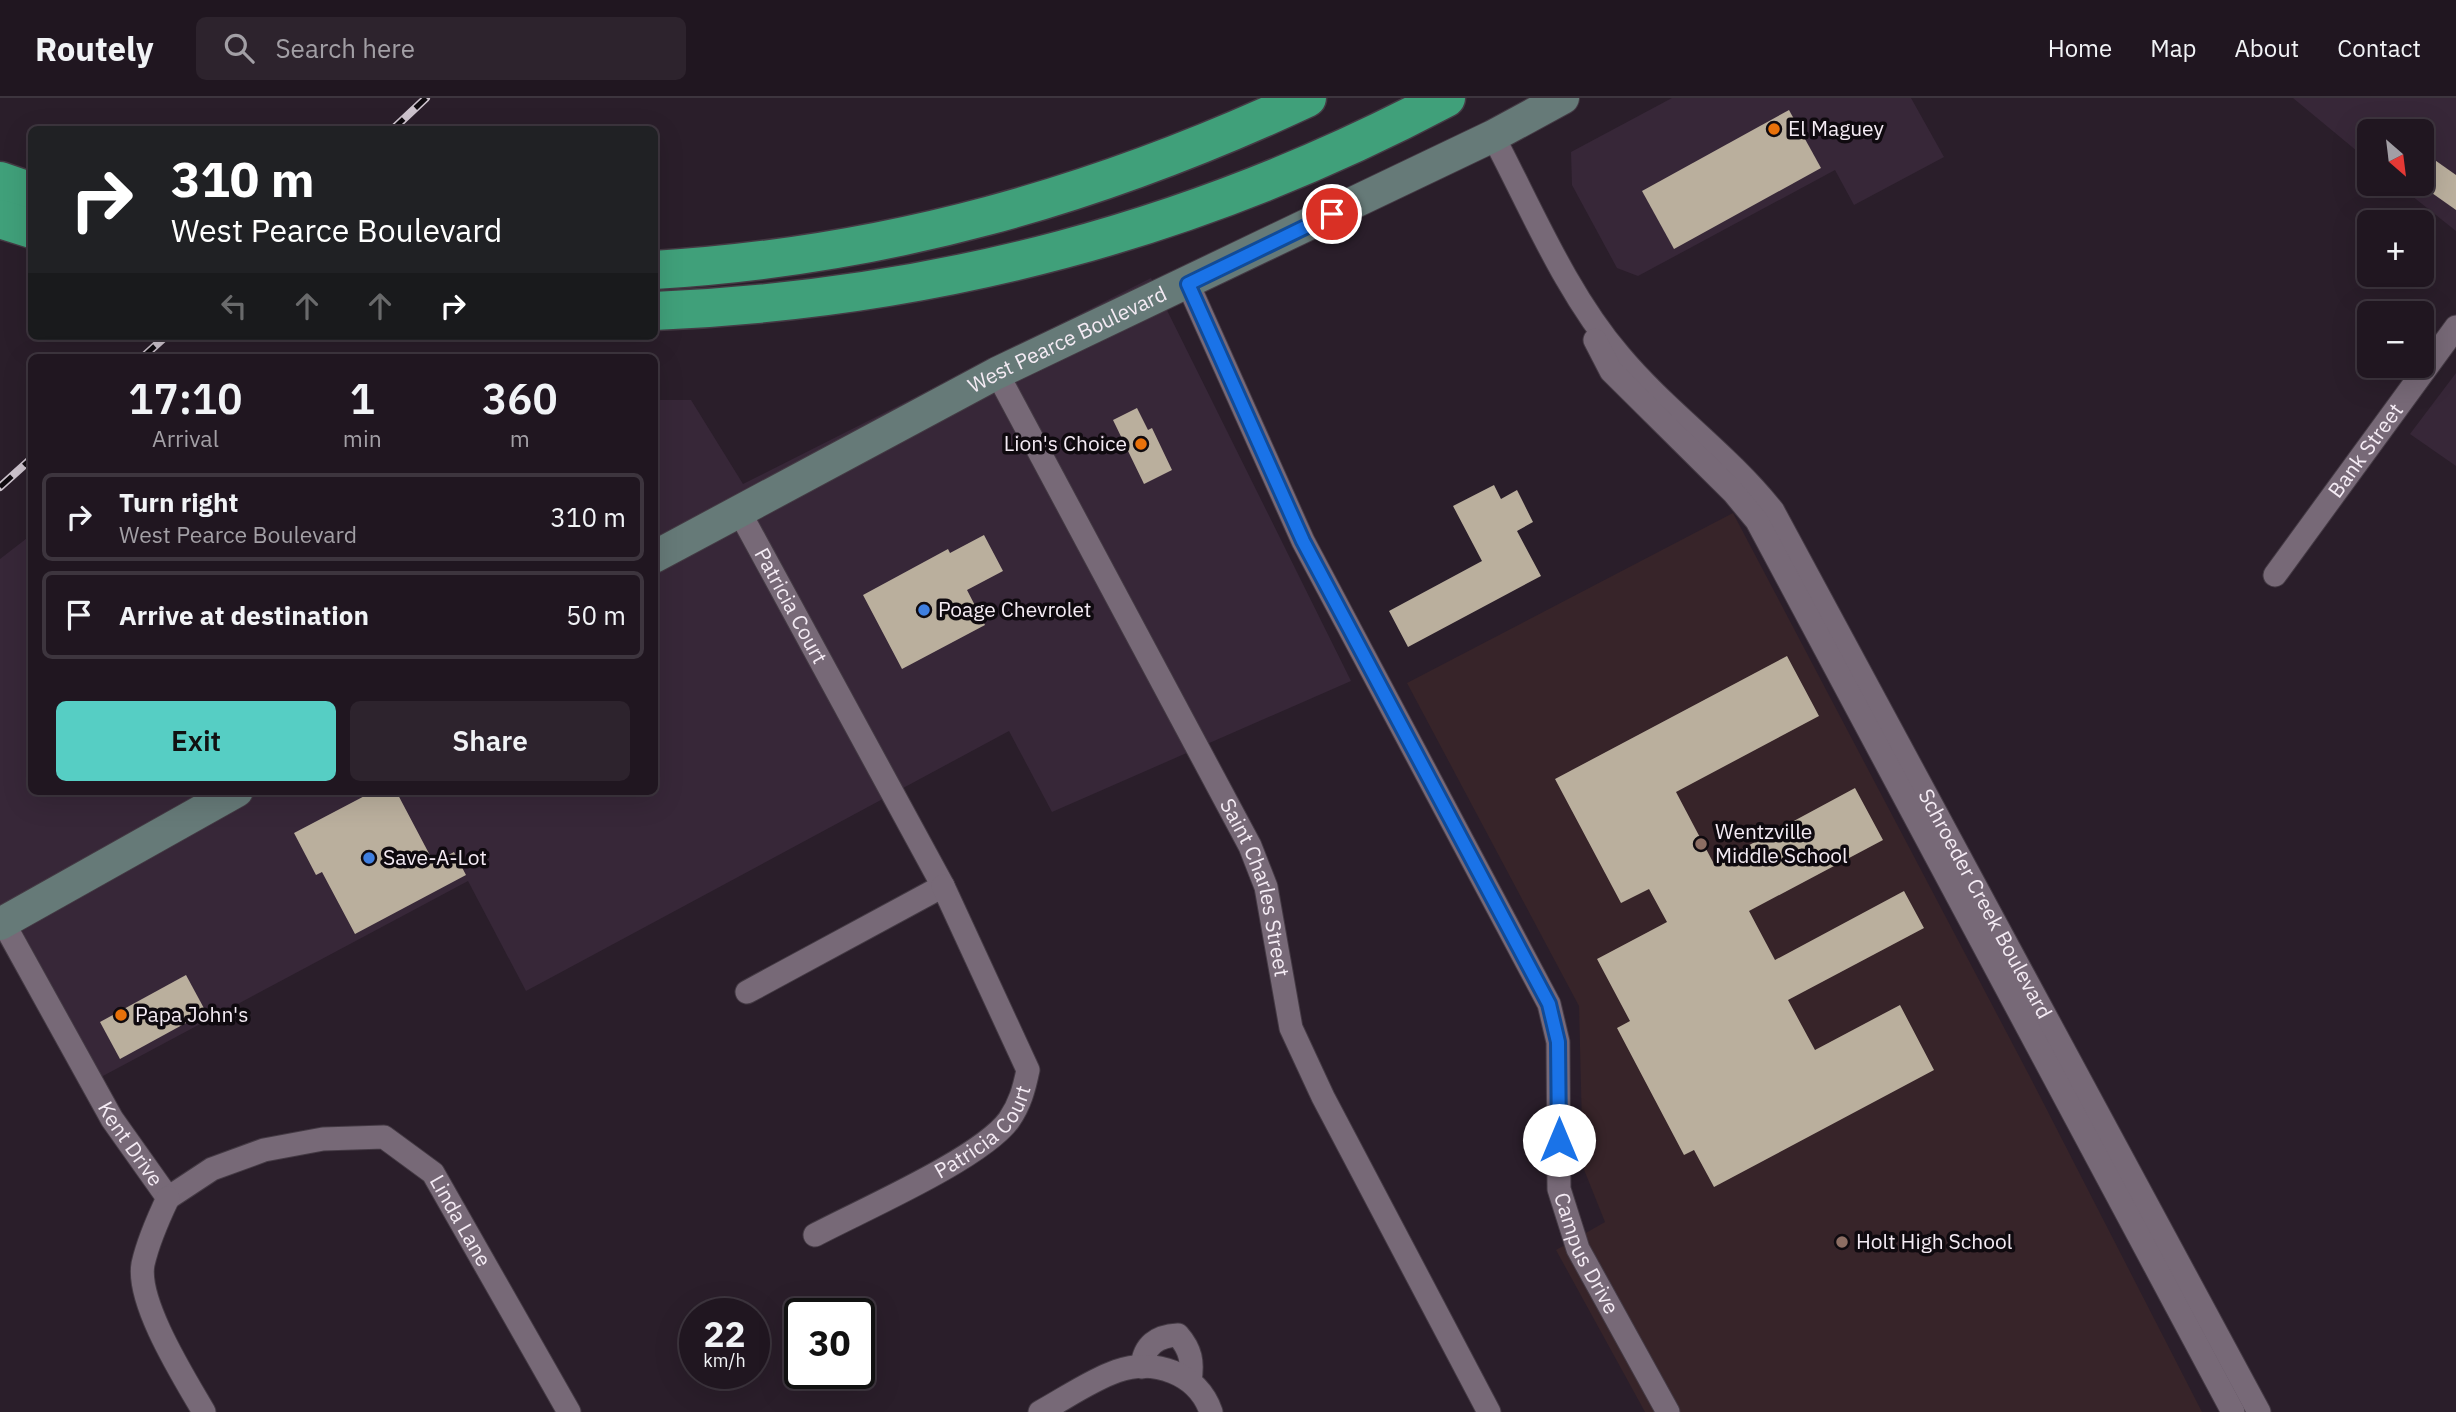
<!DOCTYPE html>
<html lang="en">
<head>
<meta charset="utf-8">
<style>
  :root { --surface:#201620; --page:#2d232d; --text:#f1f3f6; --muted:#a29fa5; --line:#3d353e; --accent:#56cec4 }
  body { margin:0; font-family:"IBM Plex Sans",sans-serif; background:var(--page); color:var(--text); height:100vh; display:flex; flex-direction:column; font-size:26px; white-space:nowrap }
  * { box-sizing:border-box; margin:0 }
  p { font-size:23px; color:var(--muted) }
  .icon { flex:none; width:38px; height:38px; fill:none; stroke:currentColor; stroke-width:2; stroke-linecap:round; stroke-linejoin:round }
  .map { position:relative; flex:1; overflow:hidden }
  .drawer { position:absolute; left:28px; top:256px; width:630px; height:441px; display:flex; flex-direction:column; background:var(--surface); border-radius:10px; box-shadow:0 7px 28px #0002,0 0 0 2px var(--line) }
  .drawer>* { flex:none }
  .hud { position:absolute; left:28px; top:28px; width:630px; height:214px; border-radius:10px; box-shadow:0 7px 28px #0002,0 0 0 2px var(--line); background:#202124; color:#fff; overflow:hidden }
  .needle { width:46px; rotate:152deg }
  .buttons { position:absolute; left:2357px; top:21px; display:grid; gap:14px }
  .buttons a { display:grid; place-items:center; width:77px; height:77px; border-radius:10px; background:var(--surface); box-shadow:0 7px 28px #0002,0 0 0 2px var(--line); font-size:35px }
  .speed { position:absolute; left:679px; top:1200px; display:flex; gap:14px; font-size:35px; font-weight:700; text-align:center }
  .speed>* { display:grid; place-content:center; width:91px; height:91px; border-radius:50%; background:var(--surface); box-shadow:0 7px 28px #0002,0 0 0 2px var(--line); line-height:1 }
  .speed small { font-size:18px; font-weight:400 }
  .speed .limit { border:4px solid #111; border-radius:10px; background:#fff; color:#111 }
  .pin { position:absolute; display:grid; place-items:center; width:60px; height:60px; color:#fff; margin:-30px; border:4px solid #fff; border-radius:50%; box-shadow:0 2px 7px #0007 }
  .me { position:absolute; width:77px; margin:-38px; rotate:0deg; stroke-linejoin:round; filter:drop-shadow(0 0 5px #0008) }
  .turn { display:flex; align-items:center; gap:24px; height:147px; padding:0 28px; font-size:32px }
  .turn .icon { width:91px; height:91px; stroke-width:2.5 }
  .turn b { display:block; font-size:49px; line-height:60px }
  .lanes { display:flex; align-items:center; height:66px; padding:0 28px; background:#0003; justify-content:center; gap:35px; direction:ltr }
  .lanes .off { opacity:.35 }
  .eta { display:flex; justify-content:space-evenly; align-items:center; height:119px; text-align:center }
  .eta b { font-size:42px; font-weight:600; line-height:49px }
  .action { display:flex; gap:14px; margin-top:auto; padding:14px 28px }
  .action a { flex:1; height:80px; border-radius:10px; background:var(--accent); color:#111; font-size:28px; font-weight:600; line-height:80px; text-align:center }
  .action a+a { background:var(--page); color:var(--text) }
  ul { padding:0; list-style:none }
  li { display:flex; align-items:center; gap:21px; height:88px; margin:0 14px 10px; padding:0 14px; border:4px solid var(--line); border-radius:10px }
  li div { flex:1 }
  li b { display:block; font-size:26px }
  li em { font-style:normal }
  header { display:flex; align-items:center; gap:42px; box-sizing:border-box; height:98px; padding:0 35px; background:var(--surface); border-bottom:2px solid var(--line) }
  header strong { font-size:33px }
  nav { display:flex; gap:38px; margin-inline-start:auto; font-size:24px }
  .search { width:490px; height:63px; background:var(--page); display:flex; align-items:center; gap:18px; box-sizing:border-box; padding:0 24px; border-radius:10px; color:var(--muted); font-size:26px }
  .map>svg:first-child { display:block }
  .built { fill:#372738 }
  .education { fill:#372429 }
  .building { fill:#baaf9d }
  .lines { fill:none; stroke-linecap:round; stroke-linejoin:round }
  .minor-casing { stroke:#443a44; stroke-width:25 }
  .secondary-casing { stroke:#443a44; stroke-width:34 }
  .motorway-casing { stroke:#443a44; stroke-width:41 }
  .minor { stroke:#776977; stroke-width:23 }
  .secondary { stroke:#667a78; stroke-width:32 }
  .motorway { stroke:#40a07a; stroke-width:38 }
  .rail-casing { stroke:#cdc3cd; stroke-width:8 }
  .rail { stroke:#0f0a0f; stroke-width:5; stroke-dasharray:16; stroke-linecap:butt }
  .route-casing { stroke:#114b97; stroke-width:18 }
  .route { stroke:#1a73e8; stroke-width:12 }
  .food-dot { fill:#e8710a; stroke:#0f0a0f; stroke-width:2.5 }
  .shop-dot { fill:#3f7fe0; stroke:#0f0a0f; stroke-width:2.5 }
  .education-dot { fill:#8d6e63; stroke:#0f0a0f; stroke-width:2.5 }
  .labels { text-anchor:middle; stroke-width:7; stroke-linejoin:round; paint-order:stroke }
  .poi-label { font-size:21px; fill:#f4ebf4; stroke:#0f0a0f; text-anchor:start }
  .street-label { font-size:21px; fill:#f4ebf4; stroke:#0f0a0f }
</style>
</head>
<body>
<header>
<strong>Routely</strong>
<div class="search"><svg class="icon" aria-label="search" viewBox="0 0 24 24"><circle cx="10" cy="10" r="6"/><path d="M15 15l6 6"/></svg>Search here</div>
<nav><a>Home</a><a>Map</a><a>About</a><a>Contact</a></nav>
</header>
<div class="map">
<svg width="2456" height="1314" viewBox="0 0 2456 1314">
  <rect width="100%" height="100%" fill="#2a1e2a"/>
  <g class="built">
    <polygon points="1672,0 1911,0 1944,59 1854,107 1835,72 1638,178 1617,170 1572,87 1571,54"/>
    <polygon points="2293,0 2456,0 2456,133 2397,86 2422,86 2422,33 2370,33 2369,63"/>
    <polygon points="1151,180 1351,583 1052,714 1009,633 526,893 468,783 101,979 14,818 0,825 0,461 31,437 32,693 654,693 655,302 691,302 743,386"/>
    <polygon points="2456,275 2456,368 2410,336"/>
  </g>
  <polygon class="education" points="1733,415 2029,977 2202,1314 1645,1314 1556,1152 1605,1124 1583,1069 1579,908 1407,585"/>
  <g class="building">
    <polygon points="1789,12 1821,70 1674,151 1642,93"/>
    <polygon points="2422,53 2456,77 2456,112 2422,88"/>
    <polygon points="1137,310 1148,332 1152,330 1172,372 1144,386 1113,322"/>
    <polygon points="1494,387 1501,401 1517,392 1533,424 1517,433 1541,478 1408,549 1389,513 1482,463 1453,408"/>
    <polygon points="984,437 1003,473 967,492 985,527 902,571 863,497 948,451 950,455"/>
    <polygon points="1787,558 1819,618 1676,694 1714,766 1855,690 1883,742 1749,813 1775,862 1904,793 1924,830 1788,902 1815,952 1900,907 1934,972 1714,1089 1694,1052 1684,1057 1617,930 1630,923 1597,861 1667,824 1649,791 1621,805 1555,681"/>
    <polygon points="374,693 396,693 434,765 454,754 466,777 355,836 322,774 316,777 294,735"/>
    <polygon points="186,877 206,914 120,961 100,924"/>
  </g>
  <g class="lines">
    <defs>
      <g id="minor">
        <path id="s1" d="M1493,38C1532,112 1566,195 1620,258C1667,314 1728,356 1773,413L2259,1314"/>
        <path id="s2" d="M1188,186L1303,443L1549,906L1558,944L1559,1091L1578,1151L1668,1314"/>
        <polyline points="1595,242 1611,273 1733,394 1757,423 2233,1314"/>
        <path id="s3" d="M997,275L1250,748L1266,789L1291,930L1323,999L1489,1314"/>
        <path id="s4" d="M739,413L943,788L747,894"/>
        <path id="s5" d="M2275,477L2456,229"/>
        <path id="s6" d="M3,824L112,1021L168,1100"/>
        <path id="s7" d="M168,1100L212,1071L264,1052L323,1041L384,1039L433,1075L569,1314"/>
        <path d="M168,1100C158,1121 148,1144 143,1166C136,1204 185,1281 204,1314"/>
        <path id="s8" d="M815,1137C862,1112 980,1061 1009,1022C1020,1006 1024,991 1028,972L943,788"/>
        <path d="M1142,1269C1144,1247 1157,1238 1178,1237C1191,1252 1193,1264 1190,1283"/>
        <path d="M1040,1314C1064,1301 1091,1282 1117,1273C1154,1260 1198,1275 1211,1314"/>
      </g>
      <g id="secondary">
        <path id="s9" d="M654,459L997,275L1493,38L1563,0"/>
        <polyline points="0,826 237,693"/>
      </g>
      <g id="motorway">
        <polyline points="0,83 32,94"/>
        <polyline points="0,121 32,131"/>
        <path d="M654,172C887,158 1097,98 1307,0"/>
        <path d="M654,213C936,201 1197,132 1446,0"/>
      </g>
    </defs>
    <use href="#minor" class="minor-casing"/>
    <use href="#secondary" class="secondary-casing"/>
    <use href="#motorway" class="motorway-casing"/>
    <use href="#minor" class="minor"/>
    <use href="#secondary" class="secondary"/>
    <use href="#motorway" class="motorway"/>
    <defs>
      <g id="rail">
        <polyline points="392,32 426,0"/>
        <polyline points="143,259 166,238"/>
        <polyline points="0,389 32,360"/>
      </g>
    </defs>
    <use href="#rail" class="rail-casing"/>
    <use href="#rail" class="rail"/>
  </g>
  <g class="lines">
    <defs>
      <polyline id="route" points="1332,116 1188,186 1303,443 1549,906 1558,944 1559,1042"/>
    </defs>
    <use href="#route" class="route-casing"/>
    <use href="#route" class="route"/>
  </g>
  <g class="food-dot">
    <circle cx="1774" cy="31" r="7"/>
    <circle cx="1141" cy="346" r="7"/>
    <circle cx="121" cy="917" r="7"/>
  </g>
  <g class="shop-dot">
    <circle cx="924" cy="512" r="7"/>
    <circle cx="369" cy="760" r="7"/>
  </g>
  <g class="education-dot">
    <circle cx="1701" cy="746" r="7"/>
    <circle cx="1842" cy="1144" r="7"/>
  </g>
  <g class="labels">
    <g class="poi-label">
      <text x="1788" y="38">El Maguey</text>
      <text x="1127" y="353" text-anchor="end">Lion's Choice</text>
      <text x="938" y="519">Poage Chevrolet</text>
      <text x="1715" y="741">Wentzville<tspan x="1715" dy="24">Middle School</tspan></text>
      <text x="383" y="767">Save-A-Lot</text>
      <text x="135" y="924">Papa John's</text>
      <text x="1856" y="1151">Holt High School</text>
    </g>
    <g class="street-label">
      <text dy="7" stroke="none"><textPath href="#s9" startOffset="467">West Pearce Boulevard</textPath></text>
      <text dy="7" stroke="none"><textPath href="#s5" startOffset="154">Bank Street</textPath></text>
      <text dy="7" stroke="none"><textPath href="#s4" startOffset="108">Patricia Court</textPath></text>
      <text dy="7" stroke="none"><textPath href="#s3" startOffset="578">Saint Charles Street</textPath></text>
      <text dy="7" stroke="none"><textPath href="#s1" startOffset="919">Schroeder Creek Boulevard</textPath></text>
      <text dy="7" stroke="none"><textPath href="#s8" startOffset="200">Patricia Court</textPath></text>
      <text dy="7" stroke="none"><textPath href="#s6" startOffset="256">Kent Drive</textPath></text>
      <text dy="7" stroke="none"><textPath href="#s7" startOffset="345">Linda Lane</textPath></text>
      <text dy="7" stroke="none"><textPath href="#s2" startOffset="1062">Campus Drive</textPath></text>
    </g>
  </g>
</svg>
<div class="buttons">
<a><svg class="needle" viewBox="-14 -14 28 28"><path d="M0-13l5 13h-10z" fill="#e53935"/><path d="M0 13l5-13h-10z" fill="#a29fa5"/></svg></a>
<a>+</a>
<a>−</a>
</div>
<div class="speed"><div>22<small>km/h</small></div><div class="limit">30</div></div>
<div class="pin" style="left:1332px;top:116px;background:#d93025"><svg class="icon" aria-label="arrive" viewBox="0 0 24 24"><path d="M6 21V4h12l-3 4 3 4H6"/></svg></div>
<svg class="me" style="left:1559px;top:1042px" viewBox="-20 -20 40 40"><circle r="19" fill="#fff"/><path d="M0-13L10 11 0 6-10 11z" fill="#1a73e8"/></svg>
<div class="hud">
<div class="turn"><svg class="icon" aria-label="right" viewBox="0 0 24 24"><path d="M7 20v-9h11M14 6l5 5-5 5"/></svg><div><b>310 m</b>West Pearce Boulevard</div></div>
<div class="lanes"><svg class="icon off" aria-label="left" viewBox="0 0 24 24"><path d="M17 20v-9H6M10 6l-5 5 5 5"/></svg><svg class="icon off" aria-label="ahead" viewBox="0 0 24 24"><path d="M12 20V5M6 11l6-6 6 6"/></svg><svg class="icon off" aria-label="ahead" viewBox="0 0 24 24"><path d="M12 20V5M6 11l6-6 6 6"/></svg><svg class="icon" aria-label="right" viewBox="0 0 24 24"><path d="M7 20v-9h11M14 6l5 5-5 5"/></svg></div>
</div>
<section class="drawer">
<div class="eta">
<div><b>17:10</b><p>Arrival</p></div>
<div><b>1</b><p>min</p></div>
<div><b>360</b><p>m</p></div>
</div>
<ul>
<li><svg class="icon" aria-label="right" viewBox="0 0 24 24"><path d="M7 20v-9h11M14 6l5 5-5 5"/></svg><div><b>Turn right</b><p>West Pearce Boulevard</p></div><em>310 m</em></li>
<li><svg class="icon" aria-label="arrive" viewBox="0 0 24 24"><path d="M6 21V4h12l-3 4 3 4H6"/></svg><div><b>Arrive at destination</b></div><em>50 m</em></li>
</ul>
<div class="action"><a>Exit</a><a>Share</a></div>
</section>
</div>
</body>
</html>
